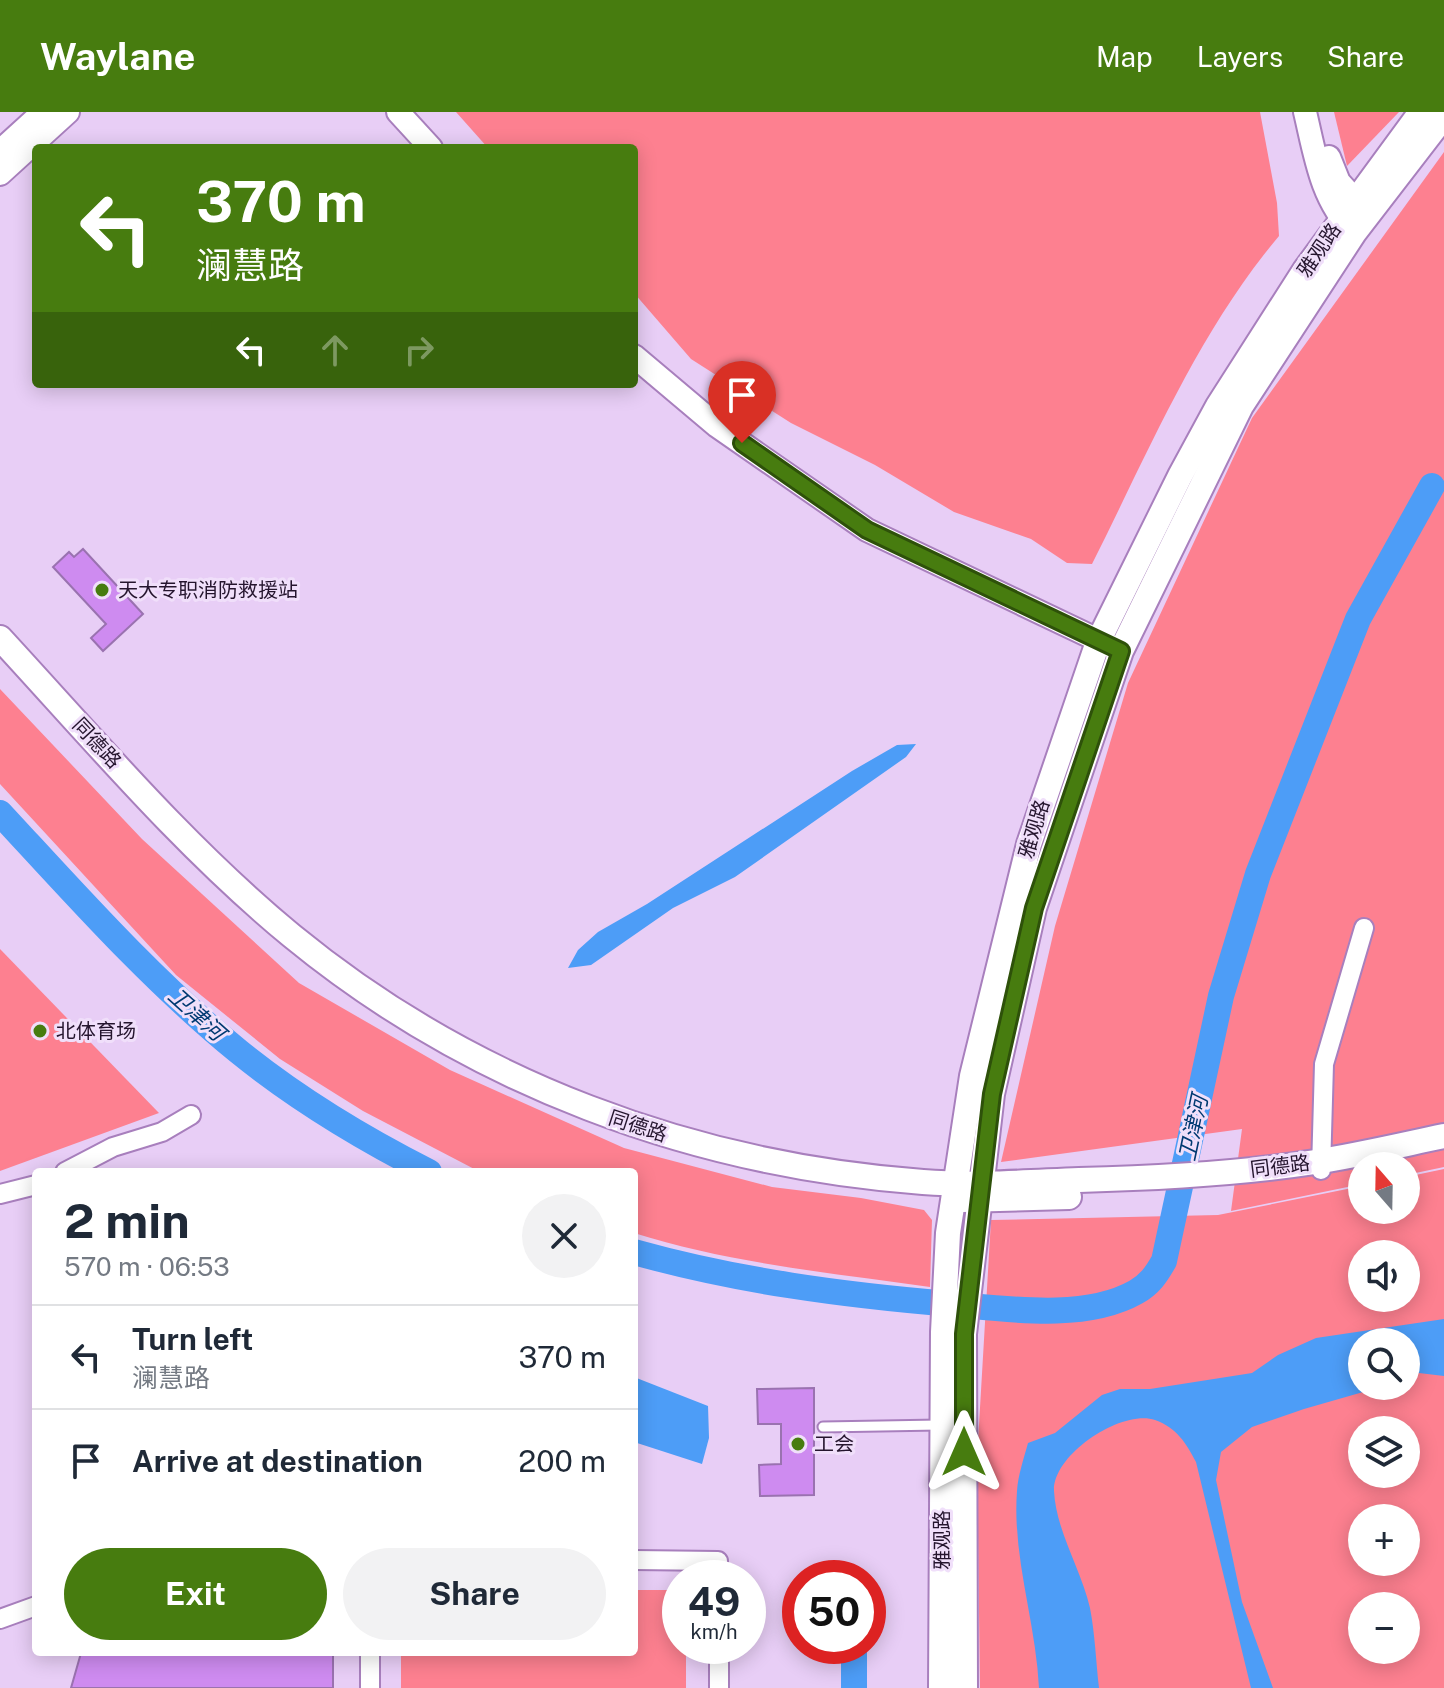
<!DOCTYPE html>
<html lang="en">
<head>
<meta charset="utf-8">
<style>
  :root { --surface:#fff; --page:#f2f2f3; --text:#1f2937; --muted:#747a83; --line:#e0e1e3; --accent:#477c0f }
  body { margin:0; font-family:"Public Sans","Noto Sans SC",sans-serif; background:var(--page); color:var(--text); height:100vh; display:flex; flex-direction:column; font-size:30px; white-space:nowrap }
  * { box-sizing:border-box; margin:0 }
  p { font-size:26px; color:var(--muted) }
  .icon { flex:none; width:44px; height:44px; fill:none; stroke:currentColor; stroke-width:2; stroke-linecap:round; stroke-linejoin:round }
  .map { position:relative; flex:1; overflow:hidden }
  .sheet { position:absolute; left:32px; top:1056px; width:606px; height:488px; display:flex; flex-direction:column; background:var(--surface); border-radius:8px; box-shadow:0 4px 20px #0003 }
  .sheet>* { flex:none }
  .hud { position:absolute; left:32px; top:32px; width:606px; height:244px; border-radius:8px; box-shadow:0 4px 20px #0003; background:#477c0f; color:#fff; overflow:hidden }
  .needle { width:52px; rotate:340deg }
  .tools { position:absolute; left:1348px; top:1040px; display:grid; gap:16px }
  .tools a { display:grid; place-items:center; width:72px; height:72px; border-radius:50%; background:var(--surface); box-shadow:0 4px 20px #0003; font-size:40px }
  .speed { position:absolute; left:662px; top:1448px; display:flex; gap:16px; font-size:40px; font-weight:700; text-align:center }
  .speed>* { display:grid; place-content:center; width:104px; height:104px; border-radius:50%; background:var(--surface); box-shadow:0 4px 20px #0003; line-height:1 }
  .speed small { font-size:20px; font-weight:400 }
  .speed .limit { border:12px solid #d22; background:#fff; color:#111 }
  .pin { position:absolute; display:grid; place-items:center; width:68px; height:68px; color:#fff; margin:-82px -34px; border-radius:50% 50% 50% 0; rotate:-45deg; box-shadow:0 0 8px #0007 }
  .pin .icon { rotate:45deg }
  .me { position:absolute; width:88px; margin:-44px; rotate:0deg; stroke-linejoin:round; filter:drop-shadow(0 0 6px #0008) }
  .turn { display:flex; align-items:center; gap:28px; height:168px; padding:0 32px; font-size:36px }
  .turn .icon { width:104px; height:104px; stroke-width:2.5 }
  .turn b { display:block; font-size:56px; line-height:68px }
  .lanes { display:flex; align-items:center; height:76px; padding:0 32px; background:#0003; justify-content:center; gap:40px; direction:ltr }
  .lanes .off { opacity:.35 }
  .round { display:grid; place-items:center; flex:none; width:84px; height:84px; border-radius:42px; background:var(--page) }
  .summary { display:flex; align-items:center; justify-content:space-between; height:136px; padding:0 32px }
  h1 { font-size:48px; font-weight:700; line-height:60px }
  .action { display:flex; gap:16px; margin-top:auto; padding:16px 32px }
  .action a { flex:1; height:92px; border-radius:48px; background:var(--accent); color:#fff; font-size:32px; font-weight:700; line-height:92px; text-align:center }
  .action a+a { background:var(--page); color:var(--text) }
  ul { padding:0; list-style:none }
  li { display:flex; align-items:center; gap:24px; height:104px; padding:0 32px; border-top:2px solid var(--line) }
  li div { flex:1 }
  li b { display:block; font-size:30px }
  li em { font-style:normal }
  header { display:flex; align-items:center; gap:48px; box-sizing:border-box; height:112px; padding:0 40px; background:var(--accent); color:#fff }
  header strong { font-size:38px }
  nav { display:flex; gap:44px; margin-inline-start:auto; font-size:28px }
  .map>svg:first-child { display:block }
  .green { fill:#fd8090; fill-rule:evenodd }
  .water { fill:#4d9df7 }
  .lines { fill:none; stroke-linecap:round; stroke-linejoin:round }
  .river { stroke:#4d9df7; stroke-width:26 }
  .building { fill:#ce8bf0; stroke:#9a72b0; stroke-width:2 }
  .service-casing { stroke:#a87fbd; stroke-width:13 }
  .minor-casing { stroke:#a87fbd; stroke-width:22 }
  .tertiary-casing { stroke:#a87fbd; stroke-width:26 }
  .secondary-casing { stroke:#a87fbd; stroke-width:28 }
  .service { stroke:#fff; stroke-width:9 }
  .minor { stroke:#fff; stroke-width:18 }
  .tertiary { stroke:#fff; stroke-width:22 }
  .secondary { stroke:#fff; stroke-width:24 }
  .route-casing { stroke:#2e510a; stroke-width:20 }
  .route { stroke:#477c0f; stroke-width:14 }
  .poi-dot { fill:#477c0f; stroke:#f0dffa; stroke-width:3 }
  .labels { text-anchor:middle; stroke-width:6; stroke-linejoin:round; paint-order:stroke }
  .street-label { font-size:20px; fill:#25152e; stroke:#f0dffa }
  .poi-label { font-size:20px; fill:#25152e; stroke:#f0dffa; text-anchor:start }
  .water-label { font-size:22px; font-style:italic; fill:#003a72; stroke:#f0dffa }
</style>
</head>
<body>
<header>
<strong>Waylane</strong>
<nav><a>Map</a><a>Layers</a><a>Share</a></nav>
</header>
<div class="map">
<svg width="1444" height="1576" viewBox="0 0 1444 1576">
  <rect width="100%" height="100%" fill="#e8cef6"/>
  <g class="green">
    <path d="M456,0H1260L1277,91L1279,124C1198,220 1148,341 1092,452L1067,451L1031,427L954,400L875,353L791,311L691,247L634,181V36H488Z"/>
    <polygon points="1334,0 1399,0 1347,54"/>
    <polygon points="1444,40 1444,1055 1406,1063 1406,1054 1362,1054 1362,1072 1231,1099 1242,1017 1001,1050 1055,814 1128,571 1252,306"/>
    <path d="M0,577L142,727L299,871L450,958L624,1036L772,1075L861,1086L924,1098L932,1108L930,1175C831,1161 729,1151 634,1121V1060H480L363,999L280,947L176,863L0,672Z"/>
    <polygon points="0,837 159,1001 0,1059"/>
    <path d="M1444,1057V1576H980L977,1347L991,1108L1218,1103L1362,1074V1098H1406V1065ZM1362,1142H1406V1186H1362ZM1362,1230H1406V1274H1362ZM1362,1318H1406V1362H1362ZM1362,1406H1406V1450H1362ZM1362,1494H1406V1538H1362Z"/>
    <polygon points="634,1478 680,1478 680,1534 686,1534 686,1576 401,1576 401,1540 634,1540"/>
  </g>
  <g class="water">
    <polygon points="916,632 906,645 735,765 673,796 591,853 568,856 578,838 598,820 647,792 852,659 897,633"/>
    <path d="M1444,1207V1264L1419,1261L1406,1266V1230H1362V1274H1384L1304,1297L1252,1315L1221,1340L1216,1368L1242,1490L1273,1576H1251L1196,1350C1186,1331 1177,1316 1155,1308C1122,1297 1053,1342 1054,1379C1056,1419 1081,1457 1090,1496C1095,1522 1096,1550 1099,1576H1039C1036,1510 1012,1445 1017,1379C1018,1363 1024,1346 1028,1331L1055,1321L1102,1283L1120,1277H1150L1252,1261L1278,1243L1316,1226Z"/>
    <polygon points="634,1265 708,1294 709,1326 702,1352 634,1330"/>
  </g>
  <g class="lines">
    <g class="river">
      <path d="M0,701C76,783 151,868 238,939C296,986 362,1026 429,1060"/>
      <path d="M634,1140C738,1169 843,1183 951,1192C1007,1197 1085,1209 1136,1180C1150,1172 1156,1163 1164,1149L1221,884L1258,762L1358,507L1432,374"/>
      <polyline points="854,1534 854,1576"/>
    </g>
  </g>
  <g class="building">
    <polygon points="83,437 143,502 103,539 91,526 106,512 53,455 69,440 74,445"/>
    <polygon points="814,1276 814,1383 760,1384 759,1353 781,1352 781,1312 758,1312 757,1277"/>
    <polygon points="156,1540 333,1540 333,1576 71,1576 81,1541"/>
  </g>
  <g class="lines">
    <defs>
      <polyline id="service" points="823,1315 939,1313"/>
      <g id="minor">
        <polyline points="1321,1058 1324,952 1364,816"/>
        <polyline points="65,1060 113,1035 162,1020 191,1003"/>
        <polyline points="0,1082 36,1073"/>
        <polyline points="634,1448 718,1449 718,1466"/>
        <polyline points="0,1507 36,1494"/>
        <polyline points="719,1534 719,1576"/>
        <polyline points="370,1540 370,1576"/>
      </g>
      <g id="tertiary">
        <polyline points="398,0 431,36"/>
        <path d="M1305,0C1315,42 1321,88 1353,119"/>
        <polyline points="0,39 43,0"/>
        <polyline points="1329,45 1339,70 1368,102"/>
        <polyline points="0,62 68,0"/>
        <polyline points="634,244 717,314 867,418 1121,539"/>
      </g>
      <g id="secondary">
        <path d="M0,526C94,628 185,736 292,824C471,971 693,1053 923,1070C975,1074 1027,1070 1079,1068C1158,1066 1237,1062 1315,1050C1359,1043 1401,1033 1444,1024"/>
        <polyline points="962,1088 1069,1085"/>
        <polyline points="941,1576 943,1220 948,1121 972,964 1029,732 1098,530 1180,364 1218,294 1305,158 1421,0"/>
        <polyline points="965,1576 964,1222 992,982 1034,796 1121,539 1241,294 1354,121 1444,4"/>
      </g>
    </defs>
    <use href="#service" class="service-casing"/>
    <use href="#minor" class="minor-casing"/>
    <use href="#tertiary" class="tertiary-casing"/>
    <use href="#secondary" class="secondary-casing"/>
    <use href="#service" class="service"/>
    <use href="#minor" class="minor"/>
    <use href="#tertiary" class="tertiary"/>
    <use href="#secondary" class="secondary"/>
  </g>
  <g class="lines">
    <defs>
      <polyline id="route" points="742,331 867,418 1121,539 1034,796 992,982 964,1222 964,1340"/>
    </defs>
    <use href="#route" class="route-casing"/>
    <use href="#route" class="route"/>
  </g>
  <g class="poi-dot">
    <circle cx="102" cy="478" r="8"/>
    <circle cx="40" cy="919" r="8"/>
    <circle cx="798" cy="1332" r="8"/>
  </g>
  <g class="labels">
    <g class="street-label">
      <text transform="translate(1319 138) rotate(-56)" y="7">雅观路</text>
      <text transform="translate(97 631) rotate(47)" y="7">同德路</text>
      <text transform="translate(1034 717) rotate(-73)" y="7">雅观路</text>
      <text transform="translate(638 1014) rotate(18)" y="7">同德路</text>
      <text transform="translate(1280 1054) rotate(-7)" y="7">同德路</text>
      <text transform="translate(942 1428) rotate(-90)" y="7">雅观路</text>
    </g>
    <g class="poi-label">
      <text x="118" y="485">天大专职消防救援站</text>
      <text x="56" y="926">北体育场</text>
      <text x="814" y="1339">工会</text>
    </g>
    <g class="water-label">
      <text transform="translate(197 902) rotate(42)" y="8">卫津河</text>
      <text transform="translate(1193 1016) rotate(-78)" y="8">卫津河</text>
    </g>
  </g>
</svg>
<div class="tools">
<a><svg class="needle" viewBox="-14 -14 28 28"><path d="M0-13l5 13h-10z" fill="#e53935"/><path d="M0 13l5-13h-10z" fill="#747a83"/></svg></a>
<a><svg class="icon" aria-label="sound" viewBox="0 0 24 24"><path d="M4 9h4l5-4v14l-5-4H4zM17 9q2 3 0 6"/></svg></a>
<a><svg class="icon" aria-label="search" viewBox="0 0 24 24"><circle cx="10" cy="10" r="6"/><path d="M15 15l6 6"/></svg></a>
<a><svg class="icon" aria-label="layers" viewBox="0 0 24 24"><path d="M12 4l9 5-9 5-9-5zM3 14l9 5 9-5"/></svg></a>
<a>+</a>
<a>−</a>
</div>
<div class="speed"><div>49<small>km/h</small></div><div class="limit">50</div></div>
<div class="pin" style="left:742px;top:331px;background:#d93025"><svg class="icon" aria-label="arrive" viewBox="0 0 24 24"><path d="M6 21V4h12l-3 4 3 4H6"/></svg></div>
<svg class="me" style="left:964px;top:1340px" viewBox="-20 -20 40 40"><path d="M0-17L14 15 0 8-14 15z" fill="#477c0f" stroke="#fff" stroke-width="4"/></svg>
<div class="hud">
<div class="turn"><svg class="icon" aria-label="left" viewBox="0 0 24 24"><path d="M17 20v-9H6M10 6l-5 5 5 5"/></svg><div><b>370 m</b>澜慧路</div></div>
<div class="lanes"><svg class="icon" aria-label="left" viewBox="0 0 24 24"><path d="M17 20v-9H6M10 6l-5 5 5 5"/></svg><svg class="icon off" aria-label="ahead" viewBox="0 0 24 24"><path d="M12 20V5M6 11l6-6 6 6"/></svg><svg class="icon off" aria-label="right" viewBox="0 0 24 24"><path d="M7 20v-9h11M14 6l5 5-5 5"/></svg></div>
</div>
<section class="sheet">
<div class="summary"><div><h1>2 min</h1><p>570 m · 06:53</p></div><a class="round"><svg class="icon" aria-label="close" viewBox="0 0 24 24"><path d="M6 6l12 12M18 6L6 18"/></svg></a></div>
<ul>
<li><svg class="icon" aria-label="left" viewBox="0 0 24 24"><path d="M17 20v-9H6M10 6l-5 5 5 5"/></svg><div><b>Turn left</b><p>澜慧路</p></div><em>370 m</em></li>
<li><svg class="icon" aria-label="arrive" viewBox="0 0 24 24"><path d="M6 21V4h12l-3 4 3 4H6"/></svg><div><b>Arrive at destination</b></div><em>200 m</em></li>
</ul>
<div class="action"><a>Exit</a><a>Share</a></div>
</section>
</div>
</body>
</html>
